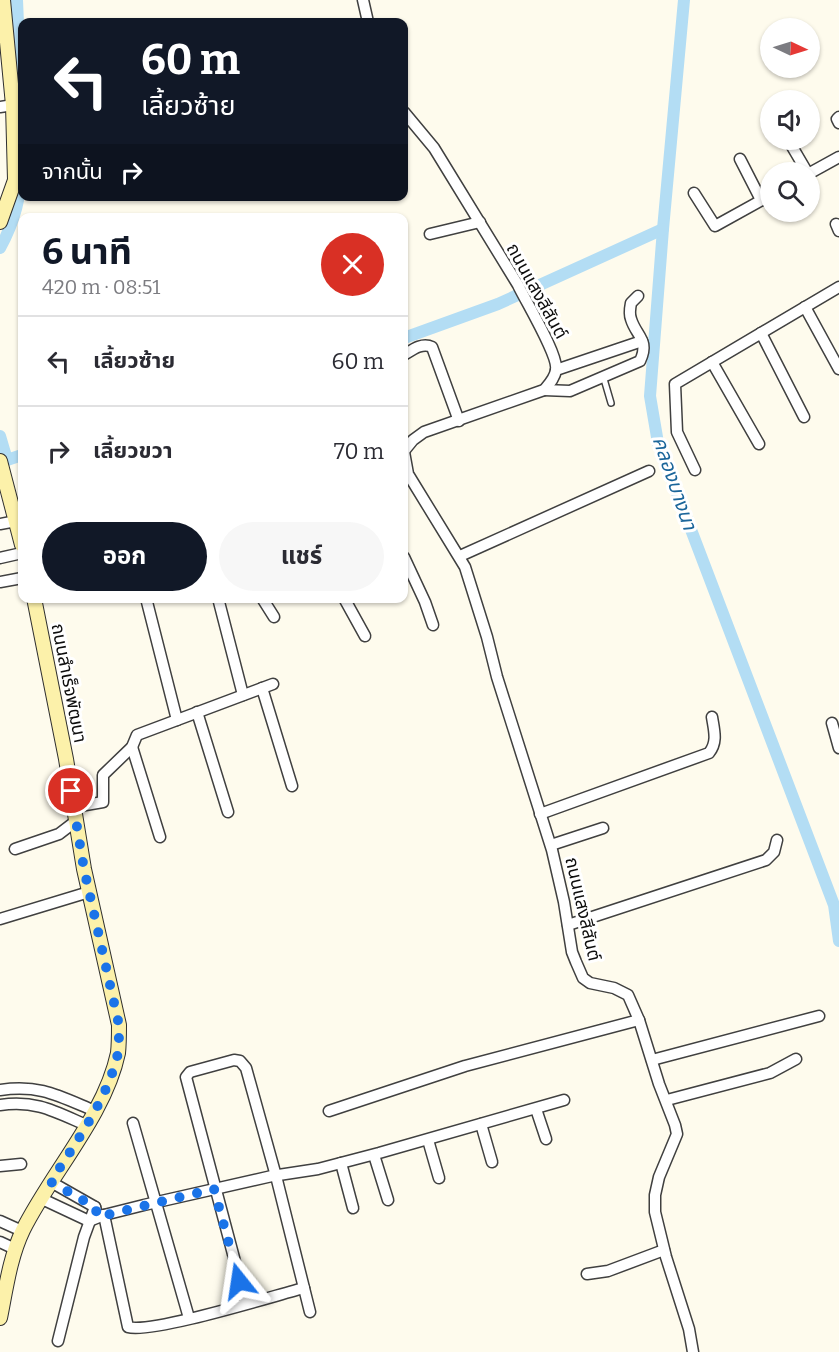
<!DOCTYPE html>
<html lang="th">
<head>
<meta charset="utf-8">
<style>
  :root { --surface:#fff; --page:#f7f7f7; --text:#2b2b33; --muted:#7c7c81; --line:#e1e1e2; --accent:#111827 }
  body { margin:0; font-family:Bitter,"Noto Sans Thai",serif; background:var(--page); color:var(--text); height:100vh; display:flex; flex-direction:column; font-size:22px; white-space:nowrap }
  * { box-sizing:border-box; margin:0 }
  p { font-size:20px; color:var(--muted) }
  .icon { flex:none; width:33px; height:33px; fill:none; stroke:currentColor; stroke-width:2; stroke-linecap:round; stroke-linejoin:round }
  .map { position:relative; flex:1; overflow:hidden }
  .side { position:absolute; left:18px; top:213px; width:390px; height:390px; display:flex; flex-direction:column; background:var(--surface); border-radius:12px; box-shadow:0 2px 4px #0004 }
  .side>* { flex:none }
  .top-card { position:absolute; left:18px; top:18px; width:390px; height:183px; border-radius:12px; box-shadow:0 2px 4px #0004; background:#111827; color:#fff; overflow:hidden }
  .needle { width:39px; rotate:94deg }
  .buttons { position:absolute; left:760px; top:18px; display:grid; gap:12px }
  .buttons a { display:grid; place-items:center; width:60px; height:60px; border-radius:50%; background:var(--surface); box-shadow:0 2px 4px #0004; font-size:30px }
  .pin { position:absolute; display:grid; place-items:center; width:51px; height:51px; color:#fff; margin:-26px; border:3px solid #fff; border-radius:50%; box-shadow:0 2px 6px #0007 }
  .me { position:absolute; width:66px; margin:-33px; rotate:345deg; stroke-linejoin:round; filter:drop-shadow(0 0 4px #0008) }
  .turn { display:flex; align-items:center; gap:21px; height:126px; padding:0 24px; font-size:27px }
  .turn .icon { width:78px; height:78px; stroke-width:2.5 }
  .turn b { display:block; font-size:42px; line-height:51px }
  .then { display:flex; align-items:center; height:57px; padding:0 24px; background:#0003; gap:12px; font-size:22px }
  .round { display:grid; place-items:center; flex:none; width:63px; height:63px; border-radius:32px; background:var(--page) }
  .summary { display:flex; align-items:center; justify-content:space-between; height:102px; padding:0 24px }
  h1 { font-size:36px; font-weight:700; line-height:45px; color:var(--accent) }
  .button { display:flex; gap:12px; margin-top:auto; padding:12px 24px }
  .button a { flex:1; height:69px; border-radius:36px; background:var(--accent); color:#fff; font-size:24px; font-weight:700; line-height:69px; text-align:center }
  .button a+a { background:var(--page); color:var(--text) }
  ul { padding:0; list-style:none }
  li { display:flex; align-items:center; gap:18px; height:90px; padding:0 24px; border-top:2px solid var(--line) }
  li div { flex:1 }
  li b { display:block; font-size:22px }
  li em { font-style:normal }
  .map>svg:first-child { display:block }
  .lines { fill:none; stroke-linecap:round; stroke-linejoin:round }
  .canal { stroke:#b3ddf4; stroke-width:12 }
  .lane-casing { stroke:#404040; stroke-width:8 }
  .street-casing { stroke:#404040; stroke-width:13 }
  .secondary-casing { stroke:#2f2f2f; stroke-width:16 }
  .lane { stroke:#fff; stroke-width:5 }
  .street { stroke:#fff; stroke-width:10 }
  .secondary { stroke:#fcf1aa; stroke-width:14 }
  .route { stroke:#1a73e8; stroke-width:10; stroke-dasharray:0 18 }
  .labels { text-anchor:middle; stroke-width:6; stroke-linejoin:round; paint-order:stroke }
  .street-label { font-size:18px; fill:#0d0d0d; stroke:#fff }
  .water-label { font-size:20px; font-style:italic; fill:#1a659a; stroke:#fff }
</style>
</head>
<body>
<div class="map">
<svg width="839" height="1352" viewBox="0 0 839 1352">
  <rect width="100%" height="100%" fill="#fefbed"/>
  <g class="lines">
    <g class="canal">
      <polyline points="17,0 22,117"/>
      <polyline points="684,0 663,229 650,396 658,443 834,905 839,941"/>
      <path d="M0,248C15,221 21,196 22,165"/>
      <polyline points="404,338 498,304 663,229"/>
      <polyline points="0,436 7,460 22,455"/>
    </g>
    <defs>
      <polyline id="lane" points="604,379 611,403"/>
      <g id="street">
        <polyline points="363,0 368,22"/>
        <polyline points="0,107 13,105"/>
        <path d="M404,112L434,148L518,285C526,302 559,356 556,370C555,378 549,384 544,390L424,432L413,440L404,451"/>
        <polyline points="839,117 837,119 839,123"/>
        <polyline points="790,143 807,172"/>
        <polyline points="740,159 761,200"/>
        <polyline points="810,173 839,157"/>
        <polyline points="694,193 715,226 771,195"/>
        <polyline points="836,224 839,231"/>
        <polyline points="430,234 480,222"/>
        <polyline points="805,307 839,369"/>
        <polyline points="761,333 804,417"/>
        <path d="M404,355C412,350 422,342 432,347L459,421"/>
        <polyline points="712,362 759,444"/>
        <polyline points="556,370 642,341"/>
        <path d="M544,390L570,391L640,361C650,340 636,336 631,319C629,314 630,308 631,303L638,296"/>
        <polyline points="404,452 408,474 465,567 487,637 497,677 552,850 564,902 572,952 576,962 583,978 590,983 614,988 628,995 639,1020 659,1084 675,1125 677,1134 659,1177 655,1195 655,1212 666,1257 689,1329 693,1352"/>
        <polyline points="695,470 677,432 675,384 839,287"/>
        <polyline points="0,524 16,521"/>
        <polyline points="460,556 649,471"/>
        <polyline points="404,557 425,602 433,625"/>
        <polyline points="0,558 22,553"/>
        <polyline points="0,582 22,578"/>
        <polyline points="146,598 177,720"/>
        <polyline points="218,598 243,695"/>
        <polyline points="262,598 274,617"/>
        <polyline points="344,598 365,636"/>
        <polyline points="262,688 292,786"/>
        <polyline points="197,712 228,812"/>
        <polyline points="832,723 839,748"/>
        <polyline points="132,747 160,837"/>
        <polyline points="74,807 103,802 103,775 132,747 137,735 273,684"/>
        <path d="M540,814L709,753C718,742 714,730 712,717"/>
        <polyline points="551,845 603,828"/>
        <polyline points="15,849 59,834 76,821"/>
        <polyline points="0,919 89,892"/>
        <polyline points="568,925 766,860 774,852 777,840"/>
        <polyline points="652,1060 819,1016"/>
        <path d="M0,1090C40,1084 59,1096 95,1111"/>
        <polyline points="667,1100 770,1073 796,1059"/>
        <path d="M0,1105C36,1100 54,1111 86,1125"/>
        <polyline points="536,1109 546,1139"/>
        <polyline points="329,1111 465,1066 639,1020"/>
        <polyline points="133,1123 189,1318"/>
        <polyline points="481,1124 492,1162"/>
        <polyline points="428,1140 439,1178"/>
        <polyline points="374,1155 388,1200"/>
        <polyline points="341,1163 353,1208"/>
        <polyline points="0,1166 21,1164"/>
        <polyline points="51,1182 95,1207 97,1214"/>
        <polyline points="40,1198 89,1221 104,1215 144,1205 272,1176 318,1169 379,1153 564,1100"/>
        <path d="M104,1215L128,1327C151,1334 273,1296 304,1288"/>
        <polyline points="0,1221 22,1231"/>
        <polyline points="0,1242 15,1249"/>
        <polyline points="587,1274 608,1271 664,1250"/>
        <polyline points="246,1303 186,1077 190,1072 234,1060 240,1061 246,1068 276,1176 310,1312"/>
        <polyline points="58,1341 84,1237 95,1207"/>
      </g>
      <g id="secondary">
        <polyline points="0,222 15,180 13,105 3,0"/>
        <polyline points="0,461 22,545"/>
        <path d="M0,1318C6,1288 10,1257 23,1230C52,1172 105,1115 118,1053C119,1044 119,1034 119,1025L84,869L66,759L34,598"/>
      </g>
    </defs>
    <use href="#lane" class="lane-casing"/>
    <use href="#street" class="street-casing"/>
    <use href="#secondary" class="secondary-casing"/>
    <use href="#lane" class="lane"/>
    <use href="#street" class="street"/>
    <use href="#secondary" class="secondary"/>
  </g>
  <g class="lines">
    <path class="route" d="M71,791L84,869L119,1025C119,1034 119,1044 118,1053C107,1101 76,1141 51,1182L95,1207L98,1217L214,1189L239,1281"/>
  </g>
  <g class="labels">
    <g class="street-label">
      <text transform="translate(537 291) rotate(61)" y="6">ถนนแสงสีสันต์</text>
      <text transform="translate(69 683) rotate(79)" y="6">ถนนสำเร็จพัฒนา</text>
      <text transform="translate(583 909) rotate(77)" y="6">ถนนแสงสีสันต์</text>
    </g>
    <g class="water-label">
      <text transform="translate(675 483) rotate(71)" y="7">คลองบางนา</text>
    </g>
  </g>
</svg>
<div class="buttons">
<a><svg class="needle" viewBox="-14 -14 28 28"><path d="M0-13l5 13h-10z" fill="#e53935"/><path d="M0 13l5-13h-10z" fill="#7c7c81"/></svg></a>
<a><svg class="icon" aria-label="sound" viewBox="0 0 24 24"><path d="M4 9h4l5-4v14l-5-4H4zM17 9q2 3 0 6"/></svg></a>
<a><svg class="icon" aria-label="search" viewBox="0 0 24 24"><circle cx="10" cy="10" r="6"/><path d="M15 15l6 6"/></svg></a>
</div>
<div class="pin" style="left:71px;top:791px;background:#d93025"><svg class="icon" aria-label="arrive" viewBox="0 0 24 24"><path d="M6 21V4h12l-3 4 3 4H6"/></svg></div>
<svg class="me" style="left:239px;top:1281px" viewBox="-20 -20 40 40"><path d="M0-17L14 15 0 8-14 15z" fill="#1a73e8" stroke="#fff" stroke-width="4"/></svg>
<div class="top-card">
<div class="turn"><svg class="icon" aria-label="left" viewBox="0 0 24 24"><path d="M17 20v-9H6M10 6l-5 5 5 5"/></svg><div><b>60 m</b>เลี้ยวซ้าย</div></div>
<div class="then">จากนั้น<svg class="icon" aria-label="right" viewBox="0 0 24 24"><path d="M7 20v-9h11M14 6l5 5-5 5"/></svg></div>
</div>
<section class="side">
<div class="summary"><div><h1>6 นาที</h1><p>420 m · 08:51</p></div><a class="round" style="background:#d93025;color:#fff"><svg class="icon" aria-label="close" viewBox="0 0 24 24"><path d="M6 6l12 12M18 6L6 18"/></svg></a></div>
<ul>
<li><svg class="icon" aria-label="left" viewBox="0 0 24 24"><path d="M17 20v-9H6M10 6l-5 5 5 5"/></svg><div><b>เลี้ยวซ้าย</b></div><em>60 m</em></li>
<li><svg class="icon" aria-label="right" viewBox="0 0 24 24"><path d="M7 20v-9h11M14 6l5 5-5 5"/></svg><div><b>เลี้ยวขวา</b></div><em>70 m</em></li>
</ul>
<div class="button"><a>ออก</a><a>แชร์</a></div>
</section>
</div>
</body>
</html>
